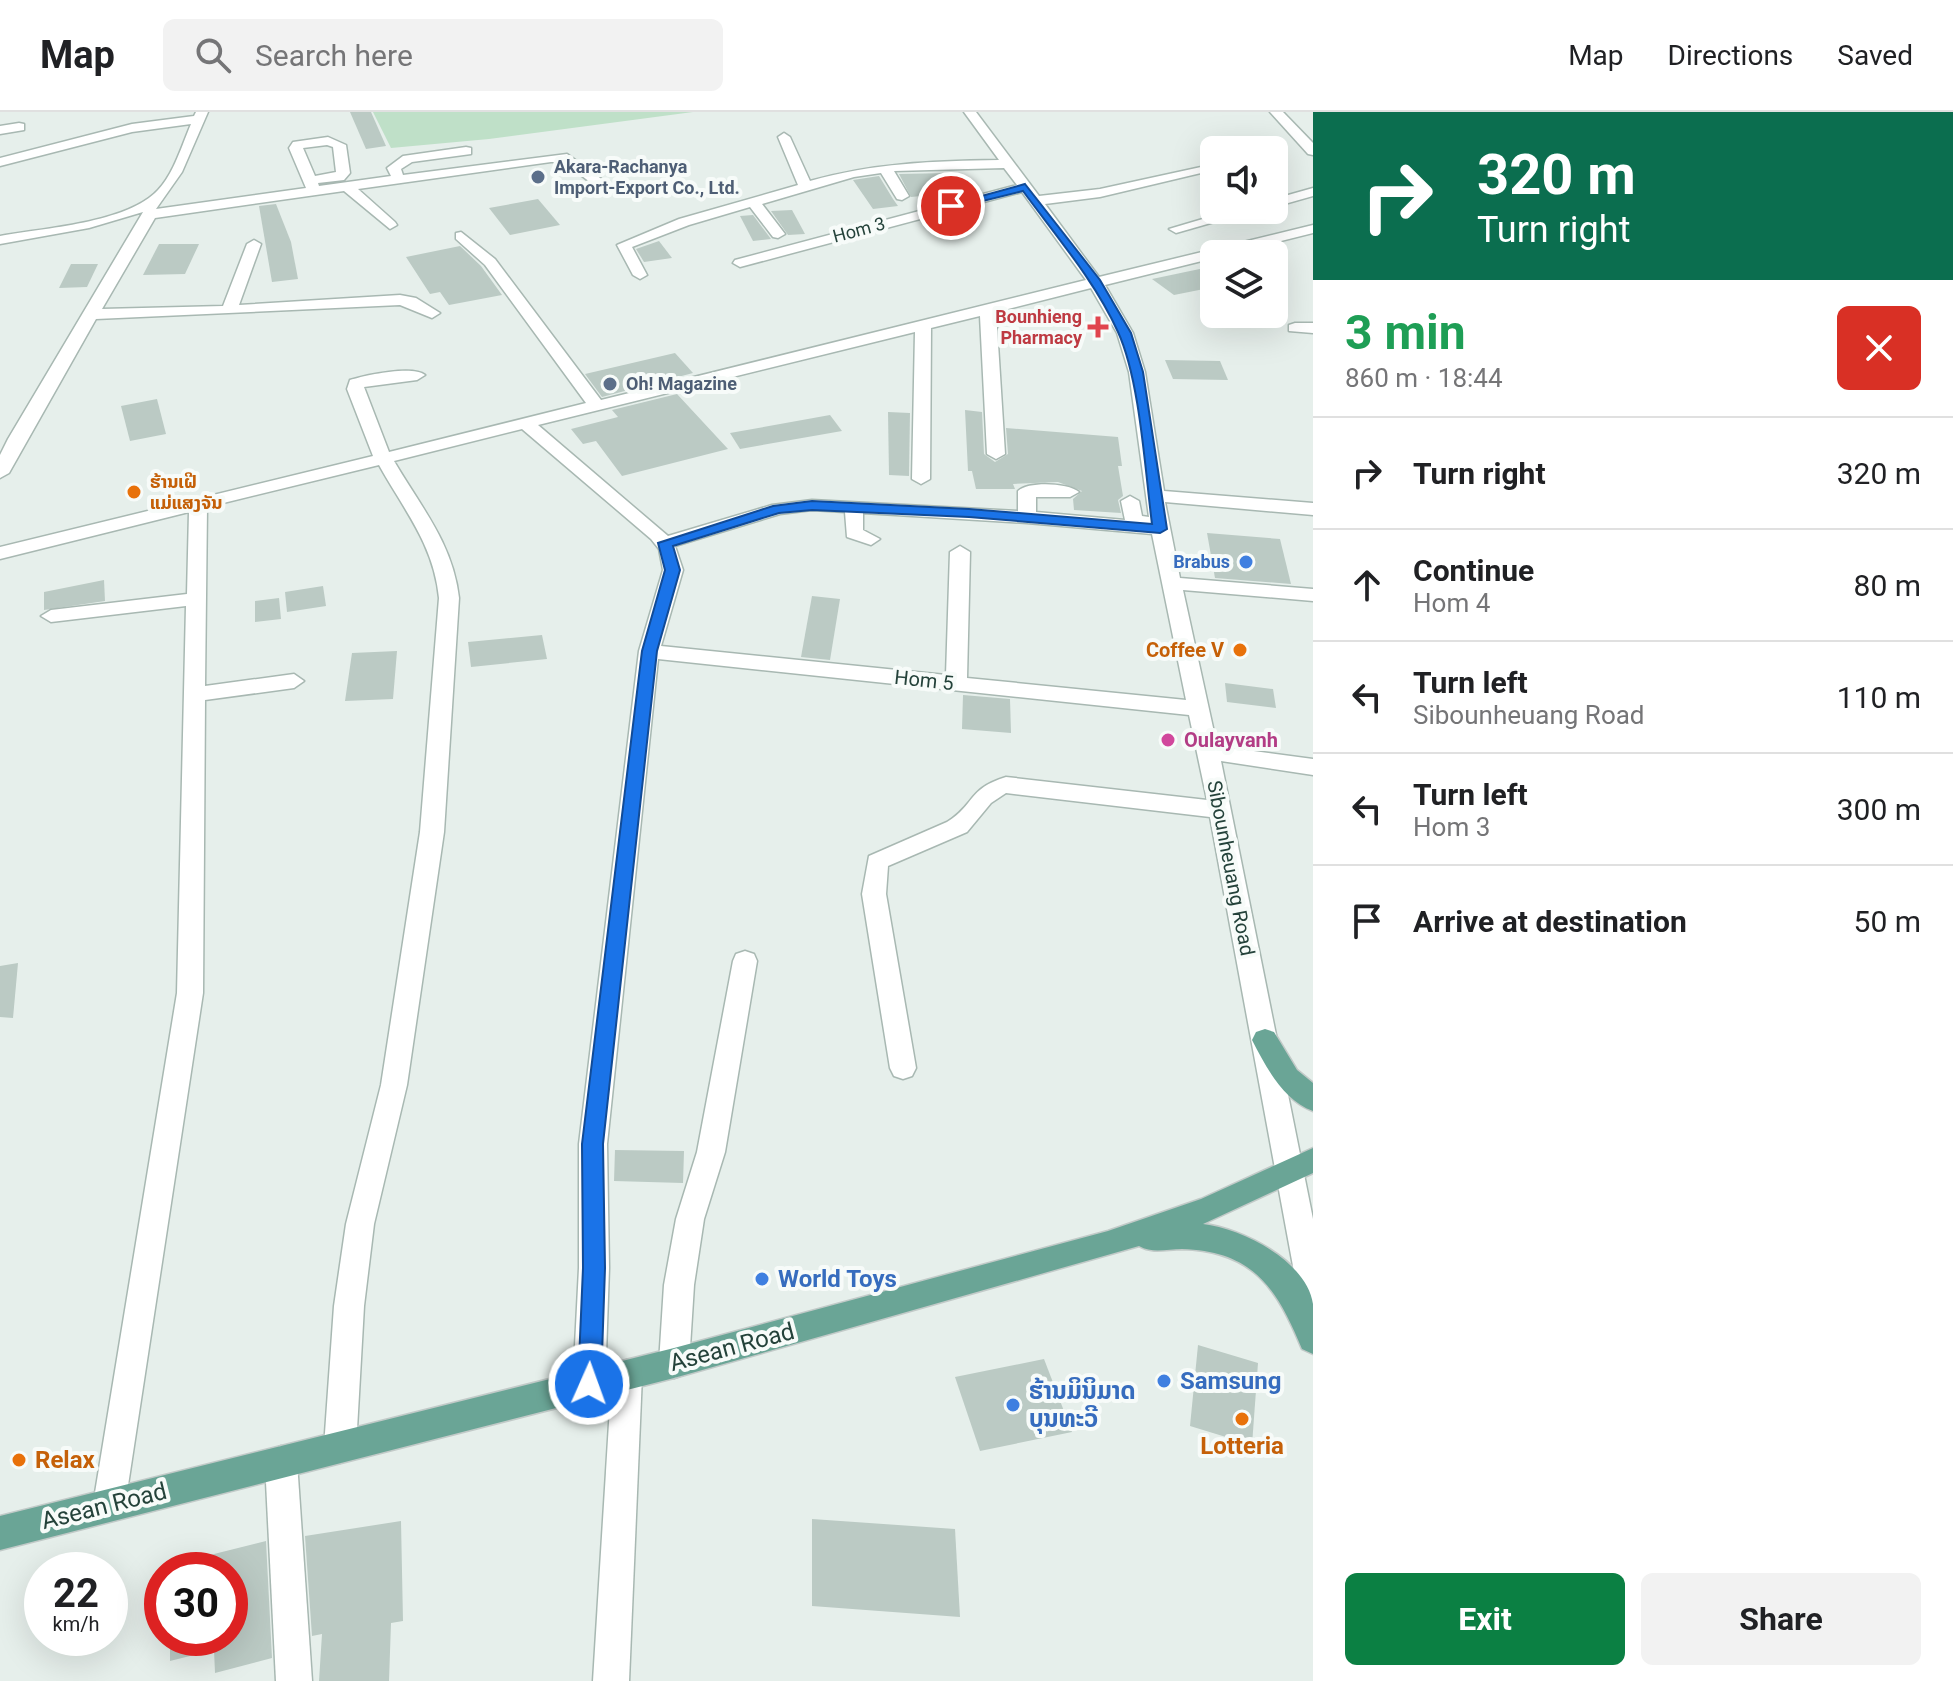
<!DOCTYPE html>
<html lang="en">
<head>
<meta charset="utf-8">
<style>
  :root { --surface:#fff; --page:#f2f2f2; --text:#202124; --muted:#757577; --line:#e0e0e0; --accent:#0b8043 }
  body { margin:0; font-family:Roboto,"Noto Sans Lao",sans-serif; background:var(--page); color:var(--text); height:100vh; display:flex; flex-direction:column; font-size:30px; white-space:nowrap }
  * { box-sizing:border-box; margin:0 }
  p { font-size:26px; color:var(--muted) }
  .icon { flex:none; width:44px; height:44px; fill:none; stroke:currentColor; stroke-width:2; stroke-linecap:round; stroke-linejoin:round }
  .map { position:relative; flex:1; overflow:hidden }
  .panel { display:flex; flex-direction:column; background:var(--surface); width:640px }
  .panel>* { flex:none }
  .hud { background:#0b6e4f; color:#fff; overflow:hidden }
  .buttons { position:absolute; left:1200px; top:24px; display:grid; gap:16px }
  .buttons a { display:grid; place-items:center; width:88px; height:88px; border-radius:12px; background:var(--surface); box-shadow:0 8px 32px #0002; font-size:40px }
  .speed { position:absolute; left:24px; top:1440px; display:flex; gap:16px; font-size:40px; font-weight:700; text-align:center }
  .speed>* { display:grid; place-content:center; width:104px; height:104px; border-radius:50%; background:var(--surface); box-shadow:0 8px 32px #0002; line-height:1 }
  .speed small { font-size:20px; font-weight:400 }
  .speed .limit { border:12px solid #d22; background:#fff; color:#111 }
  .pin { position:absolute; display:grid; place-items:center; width:68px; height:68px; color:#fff; margin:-34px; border:4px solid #fff; border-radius:50%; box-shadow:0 2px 8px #0007 }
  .me { position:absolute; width:88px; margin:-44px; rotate:2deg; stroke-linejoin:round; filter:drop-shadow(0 0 6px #0008) }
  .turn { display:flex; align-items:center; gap:28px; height:168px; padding:0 32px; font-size:36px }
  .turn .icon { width:104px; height:104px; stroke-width:2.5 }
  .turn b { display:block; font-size:56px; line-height:68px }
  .round { display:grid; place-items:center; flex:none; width:84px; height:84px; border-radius:12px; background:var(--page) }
  .summary { display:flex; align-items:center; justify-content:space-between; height:136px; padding:0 32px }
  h1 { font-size:48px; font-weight:700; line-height:60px; color:#1e9e55 }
  .primary-button { display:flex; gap:16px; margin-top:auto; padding:16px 32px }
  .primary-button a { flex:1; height:92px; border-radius:12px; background:var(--accent); color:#fff; font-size:32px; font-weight:700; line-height:92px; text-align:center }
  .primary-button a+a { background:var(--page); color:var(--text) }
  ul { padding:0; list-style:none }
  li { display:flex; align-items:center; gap:24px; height:112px; padding:0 32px; border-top:2px solid var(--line) }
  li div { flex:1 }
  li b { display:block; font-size:30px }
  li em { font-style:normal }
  header { display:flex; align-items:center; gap:48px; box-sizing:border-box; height:112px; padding:0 40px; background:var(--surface); border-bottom:2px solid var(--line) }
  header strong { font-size:38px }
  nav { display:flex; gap:44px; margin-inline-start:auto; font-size:28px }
  .search { width:560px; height:72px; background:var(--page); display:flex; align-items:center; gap:20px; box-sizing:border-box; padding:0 28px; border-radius:12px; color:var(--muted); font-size:30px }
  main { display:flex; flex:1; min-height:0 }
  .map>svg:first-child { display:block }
  .green { fill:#bfe0c8 }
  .building { fill:#bbcac4 }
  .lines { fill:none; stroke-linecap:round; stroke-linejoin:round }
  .minor-casing { stroke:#a8b8b2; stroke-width:3 }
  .major-casing { stroke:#c2cac8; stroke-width:3 }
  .minor { fill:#fff; fill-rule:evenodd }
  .major { fill:#6aa596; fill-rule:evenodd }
  .route { fill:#1a73e8; stroke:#114b97; stroke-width:2 }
  .service-dot { fill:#5c6f8a; stroke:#f7fbf9; stroke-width:3 }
  .health-dot { fill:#e0444e; stroke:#f7fbf9; stroke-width:3 }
  .food-dot { fill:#e8710a; stroke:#f7fbf9; stroke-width:3 }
  .shop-dot { fill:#3f7fe0; stroke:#f7fbf9; stroke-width:3 }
  .hotel-dot { fill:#d1479c; stroke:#f7fbf9; stroke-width:3 }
  .labels { text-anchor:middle; stroke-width:8; stroke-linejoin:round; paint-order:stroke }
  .far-service-label { font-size:18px; font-weight:bold; fill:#4e5e75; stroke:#f7fbf9; text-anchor:start }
  .far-street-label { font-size:18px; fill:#24423a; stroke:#f7fbf9 }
  .far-health-label { font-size:18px; font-weight:bold; fill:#be3a42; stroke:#f7fbf9; text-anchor:end }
  .far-food-label { font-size:18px; font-weight:bold; fill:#c56008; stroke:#f7fbf9; text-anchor:start }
  .far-shop-label { font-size:18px; font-weight:bold; fill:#366cbe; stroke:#f7fbf9; text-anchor:end }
  .food-label { font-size:20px; font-weight:bold; fill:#c56008; stroke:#f7fbf9; text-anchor:end }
  .street-label { font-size:20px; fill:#24423a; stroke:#f7fbf9 }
  .hotel-label { font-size:20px; font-weight:bold; fill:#b23c85; stroke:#f7fbf9; text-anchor:start }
  .near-shop-label { font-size:24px; font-weight:bold; fill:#366cbe; stroke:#f7fbf9; text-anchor:start }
  .near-street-label { font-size:24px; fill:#24423a; stroke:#f7fbf9 }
  .near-food-label { font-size:24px; font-weight:bold; fill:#c56008; stroke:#f7fbf9 }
</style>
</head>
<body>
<header>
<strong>Map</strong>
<div class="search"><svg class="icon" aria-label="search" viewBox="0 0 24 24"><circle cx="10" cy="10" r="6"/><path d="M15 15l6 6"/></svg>Search here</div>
<nav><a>Map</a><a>Directions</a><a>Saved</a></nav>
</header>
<main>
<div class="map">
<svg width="1313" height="1569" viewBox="0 0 1313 1569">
  <rect width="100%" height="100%" fill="#e6efeb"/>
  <polygon class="green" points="373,0 693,0 489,27 391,36"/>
  <g class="building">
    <polygon points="350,0 371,0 386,34 366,37"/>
    <polygon points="948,61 962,80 911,85 899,62"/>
    <polygon points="879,64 893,87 898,94 873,97 853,68"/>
    <polygon points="538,87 560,113 510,123 489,96"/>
    <polygon points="276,92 291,130 298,167 272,170 259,94"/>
    <polygon points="792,98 798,109 805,122 788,123 771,99"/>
    <polygon points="753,103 771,127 753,129 740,104"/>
    <polygon points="659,129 672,146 644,150 636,137"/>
    <polygon points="159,132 199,132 185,162 143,163"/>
    <polygon points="460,134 481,154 502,183 449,193 440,180 430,182 406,145"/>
    <polygon points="71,152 98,152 87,175 59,176"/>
    <polygon points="1214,154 1214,175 1174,183 1152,167"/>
    <polygon points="675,241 693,261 602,285 585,262"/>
    <polygon points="1165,248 1220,249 1228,268 1173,267"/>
    <polygon points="677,282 728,337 622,364 596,329 583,332 571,317 618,305 612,298"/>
    <polygon points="157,287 166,322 130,329 121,294"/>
    <polygon points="965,298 982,300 984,342 995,350 1008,342 1006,316 1118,325 1122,354 1118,354 1123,384 1118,388 1121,401 1074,398 1073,387 1082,379 1058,370 1013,372 1015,377 976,377 972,359 968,359"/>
    <polygon points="888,300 910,301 909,364 889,363"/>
    <polygon points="830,303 842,319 740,337 730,321"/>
    <polygon points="1207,421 1280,427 1291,472 1215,466"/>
    <polygon points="104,468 105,489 44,498 44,480"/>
    <polygon points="323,474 326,494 287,500 285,480"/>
    <polygon points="812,484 840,487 830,548 801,545"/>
    <polygon points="279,486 281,507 255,510 255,489"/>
    <polygon points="542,523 547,547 471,555 468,530"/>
    <polygon points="397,539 393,587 345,589 352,541"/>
    <polygon points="1225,571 1273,577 1276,596 1227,590"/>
    <polygon points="963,583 1010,587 1011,621 962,617"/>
    <polygon points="18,851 13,906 0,905 0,854"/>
    <polygon points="615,1038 684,1039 683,1071 614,1069"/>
    <polygon points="1198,1233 1258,1251 1252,1333 1190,1314"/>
    <polygon points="1044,1247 1072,1320 980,1339 955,1265"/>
    <polygon points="812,1407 955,1417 960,1505 812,1494"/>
    <polygon points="401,1409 403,1509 391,1511 389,1569 319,1569 322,1522 312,1524 305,1424"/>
    <polygon points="266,1429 272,1546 215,1561 214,1538 170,1549 170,1526 230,1526 230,1458 179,1458 178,1451"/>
  </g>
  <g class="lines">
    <defs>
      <g id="minor">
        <path d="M196,0H208L182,60L156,97L306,76L289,36L293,30L328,25L346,33L350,61L344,68L318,71L319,74L391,64L387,56L403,44L466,35L471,36V42L412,50L401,57L403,63L567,42L607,71L595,74L564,50H551L358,77L395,110L397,113L390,117L344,79L155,106L102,197L223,194L247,132L254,128L261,132L239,193L400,183L416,186L440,201L432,206L400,193L96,207L9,361L0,366V343L8,327L143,100L89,116L0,132V124C43,116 128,111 158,78C174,61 182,33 191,12L132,20L0,54V46L132,12L194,4ZM327,33L333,35L336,60L315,64L303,36Z"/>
        <path d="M964,0H976L1039,84L1100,77L1201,55V61L1100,85L1045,92L1099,165L1313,113V121L1229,142H1214V146L1105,173L1133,221L1145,260L1164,379L1313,391V403L1165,390L1180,466L1313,477V489L1183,478L1217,634L1313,647V663L1221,649L1313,1107V1195L1302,1191L1298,1181L1210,705L1006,681L991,691L967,720L888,754L886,782L916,956L912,964L903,967L894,964L890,956L862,782L869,744L947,710C976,692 967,677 1006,665L1207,688L1189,603L658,547L607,1032L609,1156L605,1272L600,1283L589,1287L578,1283L573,1272L579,1156V1032L639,539L663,458L659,437L651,427L522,317L394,349C421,395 453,432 459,486L444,720L407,973L374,1112L364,1194L356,1335L351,1346L340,1351L329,1346L324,1335L334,1194L346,1112L381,973L420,720L439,486C434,433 404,398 379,353L207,395L205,574L294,562L304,569L294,576L205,588L203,881L125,1393L121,1405L109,1409L97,1405L93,1393L177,881L186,494L51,510L41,504L51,498L187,482L189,400L0,447V435L373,344L347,277L350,268C366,263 413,253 425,263L417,268L364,275L389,340L586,291L485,153L456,127V121L461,120L495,147L601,288L1086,168L1022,80L740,155L733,151L735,148L1017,73L1004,56L894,59L909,84L902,88L897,87L881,61L854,65L762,92L785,122L778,126L773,125L750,95L689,113L632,135L647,163L640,167L633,163L617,133L679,107L798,73L778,25L784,21L790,25L810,69C873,51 933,49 999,48ZM1091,176L1117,221L1129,260L1149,405L1142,404L1139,389L1130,384L1121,389L1125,408L1036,400V385H1070L1079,380C1068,371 1029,369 1018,379V399L812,388L772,393L668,424L538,313L915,220L912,367L921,372L930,367L931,216L980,204L987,342L996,347L1005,342L996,200ZM812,398L845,400L847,425L871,433L880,427L863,418V401L1027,411L1152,422L1186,588L967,566L970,440L960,434L950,440L946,563L661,534L683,458L675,434L780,402Z"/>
        <polygon points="1270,0 1283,0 1313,31 1313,43 1308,42"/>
        <polygon points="19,11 24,12 24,18 0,22 0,14"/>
        <polygon points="1313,76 1313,84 1274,95 1274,87"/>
        <polygon points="1233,98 1256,98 1176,121 1169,117"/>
        <polygon points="1295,211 1313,211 1313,221 1289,219 1289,213"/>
        <polygon points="745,839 754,842 757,849 725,1040 704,1107 694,1173 689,1251 685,1262 674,1266 663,1262 659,1251 664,1173 676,1107 697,1040 733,849 736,842"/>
        <polygon points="627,1248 638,1252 642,1263 629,1569 593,1569 612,1263 616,1252"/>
        <polygon points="281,1334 292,1339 297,1350 312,1569 276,1569 265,1350 270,1339"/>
      </g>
      <g id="major">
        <path d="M1265,917L1274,920L1297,958L1313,971V999C1283,988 1266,955 1252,928L1256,920Z"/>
        <path d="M1313,1036V1061L1203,1112C1241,1116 1307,1149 1313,1192C1313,1208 1313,1226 1313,1242L1302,1237C1277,1177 1254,1139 1182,1137C1167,1137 1153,1142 1139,1134L674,1266L0,1438V1404L674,1236L1108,1119L1201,1087Z"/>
      </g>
    </defs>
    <use href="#minor" class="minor-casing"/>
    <use href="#major" class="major-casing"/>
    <use href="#minor" class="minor"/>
    <use href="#major" class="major"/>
  </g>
  <path class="route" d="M1025,72L1100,168L1131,221L1143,260L1167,417L1160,421L969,405L812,398L779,401L673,434L680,458L657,539L603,1032L605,1156L601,1272L598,1280L589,1284L581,1280L578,1272L583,1156L582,1032L642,539L665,458L658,431L773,394L812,389L969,397L1152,412C1145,358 1140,268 1118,220C1095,169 1056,124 1023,79L951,97L945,94Z"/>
  <g class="service-dot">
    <circle cx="538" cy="65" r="8"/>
    <circle cx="610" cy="272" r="8"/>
  </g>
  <path class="health-dot" d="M1094 203h8v8h8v8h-8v8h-8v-8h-8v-8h8z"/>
  <g class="food-dot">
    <circle cx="134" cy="380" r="8"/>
    <circle cx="1240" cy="538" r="8"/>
    <circle cx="1242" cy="1307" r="8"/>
    <circle cx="19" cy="1348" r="8"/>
  </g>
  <g class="shop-dot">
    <circle cx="1246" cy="450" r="8"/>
    <circle cx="762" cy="1167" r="8"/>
    <circle cx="1164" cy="1269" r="8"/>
    <circle cx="1013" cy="1293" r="8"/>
  </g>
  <circle class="hotel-dot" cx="1168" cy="628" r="8"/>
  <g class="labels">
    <g class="far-service-label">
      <text x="554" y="61">Akara-Rachanya<tspan x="554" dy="21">Import-Export Co., Ltd.</tspan></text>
      <text x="626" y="278">Oh! Magazine</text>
    </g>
    <g class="far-street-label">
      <text transform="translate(859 118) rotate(-15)" y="6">Hom 3</text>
    </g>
    <g class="far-health-label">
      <text x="1082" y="211">Bounhieng<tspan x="1082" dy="21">Pharmacy</tspan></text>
    </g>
    <g class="far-food-label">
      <text x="150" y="376">ຮ້ານເຝີ<tspan x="150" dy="21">ແມ່ແສງຈັນ</tspan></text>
    </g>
    <g class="far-shop-label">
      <text x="1230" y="456">Brabus</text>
    </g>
    <g class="food-label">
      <text x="1224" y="545">Coffee V</text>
    </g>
    <g class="street-label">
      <text transform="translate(924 568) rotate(6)" y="7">Hom 5</text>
      <text transform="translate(1231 756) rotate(79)" y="7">Sibounheuang Road</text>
    </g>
    <g class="hotel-label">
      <text x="1184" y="635">Oulayvanh</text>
    </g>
    <g class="near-shop-label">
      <text x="778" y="1175">World Toys</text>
      <text x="1180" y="1277">Samsung</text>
      <text x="1029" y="1287">ຮ້ານມິນິມາດ<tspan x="1029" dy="28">ບຸນທະວີ</tspan></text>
    </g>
    <g class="near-street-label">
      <text transform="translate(732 1235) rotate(-15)" y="8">Asean Road</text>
      <text transform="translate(104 1394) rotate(-14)" y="8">Asean Road</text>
    </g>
    <g class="near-food-label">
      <text x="1242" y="1342">Lotteria</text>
      <text x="35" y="1356" text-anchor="start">Relax</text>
    </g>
  </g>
</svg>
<div class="buttons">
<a><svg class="icon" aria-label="sound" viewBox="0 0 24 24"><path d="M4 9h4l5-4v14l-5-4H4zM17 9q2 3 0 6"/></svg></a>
<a><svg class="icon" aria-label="layers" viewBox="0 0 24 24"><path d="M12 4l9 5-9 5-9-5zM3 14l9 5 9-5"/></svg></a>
</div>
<div class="speed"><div>22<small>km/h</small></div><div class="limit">30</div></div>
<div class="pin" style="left:951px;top:94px;background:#d93025"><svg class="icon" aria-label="arrive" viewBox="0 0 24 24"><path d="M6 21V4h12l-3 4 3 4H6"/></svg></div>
<svg class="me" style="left:589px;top:1272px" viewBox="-20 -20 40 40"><circle r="17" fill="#1a73e8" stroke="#fff" stroke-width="3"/><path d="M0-11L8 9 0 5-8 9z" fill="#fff"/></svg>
</div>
<section class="panel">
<div class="hud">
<div class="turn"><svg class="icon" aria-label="right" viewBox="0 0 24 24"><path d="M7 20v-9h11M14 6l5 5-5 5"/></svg><div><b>320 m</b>Turn right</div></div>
</div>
<div class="summary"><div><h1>3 min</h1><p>860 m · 18:44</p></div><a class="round" style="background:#d93025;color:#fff"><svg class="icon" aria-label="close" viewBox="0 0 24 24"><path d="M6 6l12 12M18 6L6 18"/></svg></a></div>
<ul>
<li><svg class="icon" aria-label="right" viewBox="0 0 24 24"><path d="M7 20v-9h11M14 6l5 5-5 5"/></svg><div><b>Turn right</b></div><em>320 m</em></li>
<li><svg class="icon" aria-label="ahead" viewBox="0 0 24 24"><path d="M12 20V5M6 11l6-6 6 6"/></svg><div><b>Continue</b><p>Hom 4</p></div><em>80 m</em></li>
<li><svg class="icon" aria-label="left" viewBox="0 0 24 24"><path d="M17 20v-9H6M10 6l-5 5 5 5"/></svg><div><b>Turn left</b><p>Sibounheuang Road</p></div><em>110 m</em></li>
<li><svg class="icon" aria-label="left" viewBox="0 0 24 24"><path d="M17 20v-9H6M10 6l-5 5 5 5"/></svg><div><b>Turn left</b><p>Hom 3</p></div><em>300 m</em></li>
<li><svg class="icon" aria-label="arrive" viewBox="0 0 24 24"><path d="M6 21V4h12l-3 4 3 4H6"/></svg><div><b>Arrive at destination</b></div><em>50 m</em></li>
</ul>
<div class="primary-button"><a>Exit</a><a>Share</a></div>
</section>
</main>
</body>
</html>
